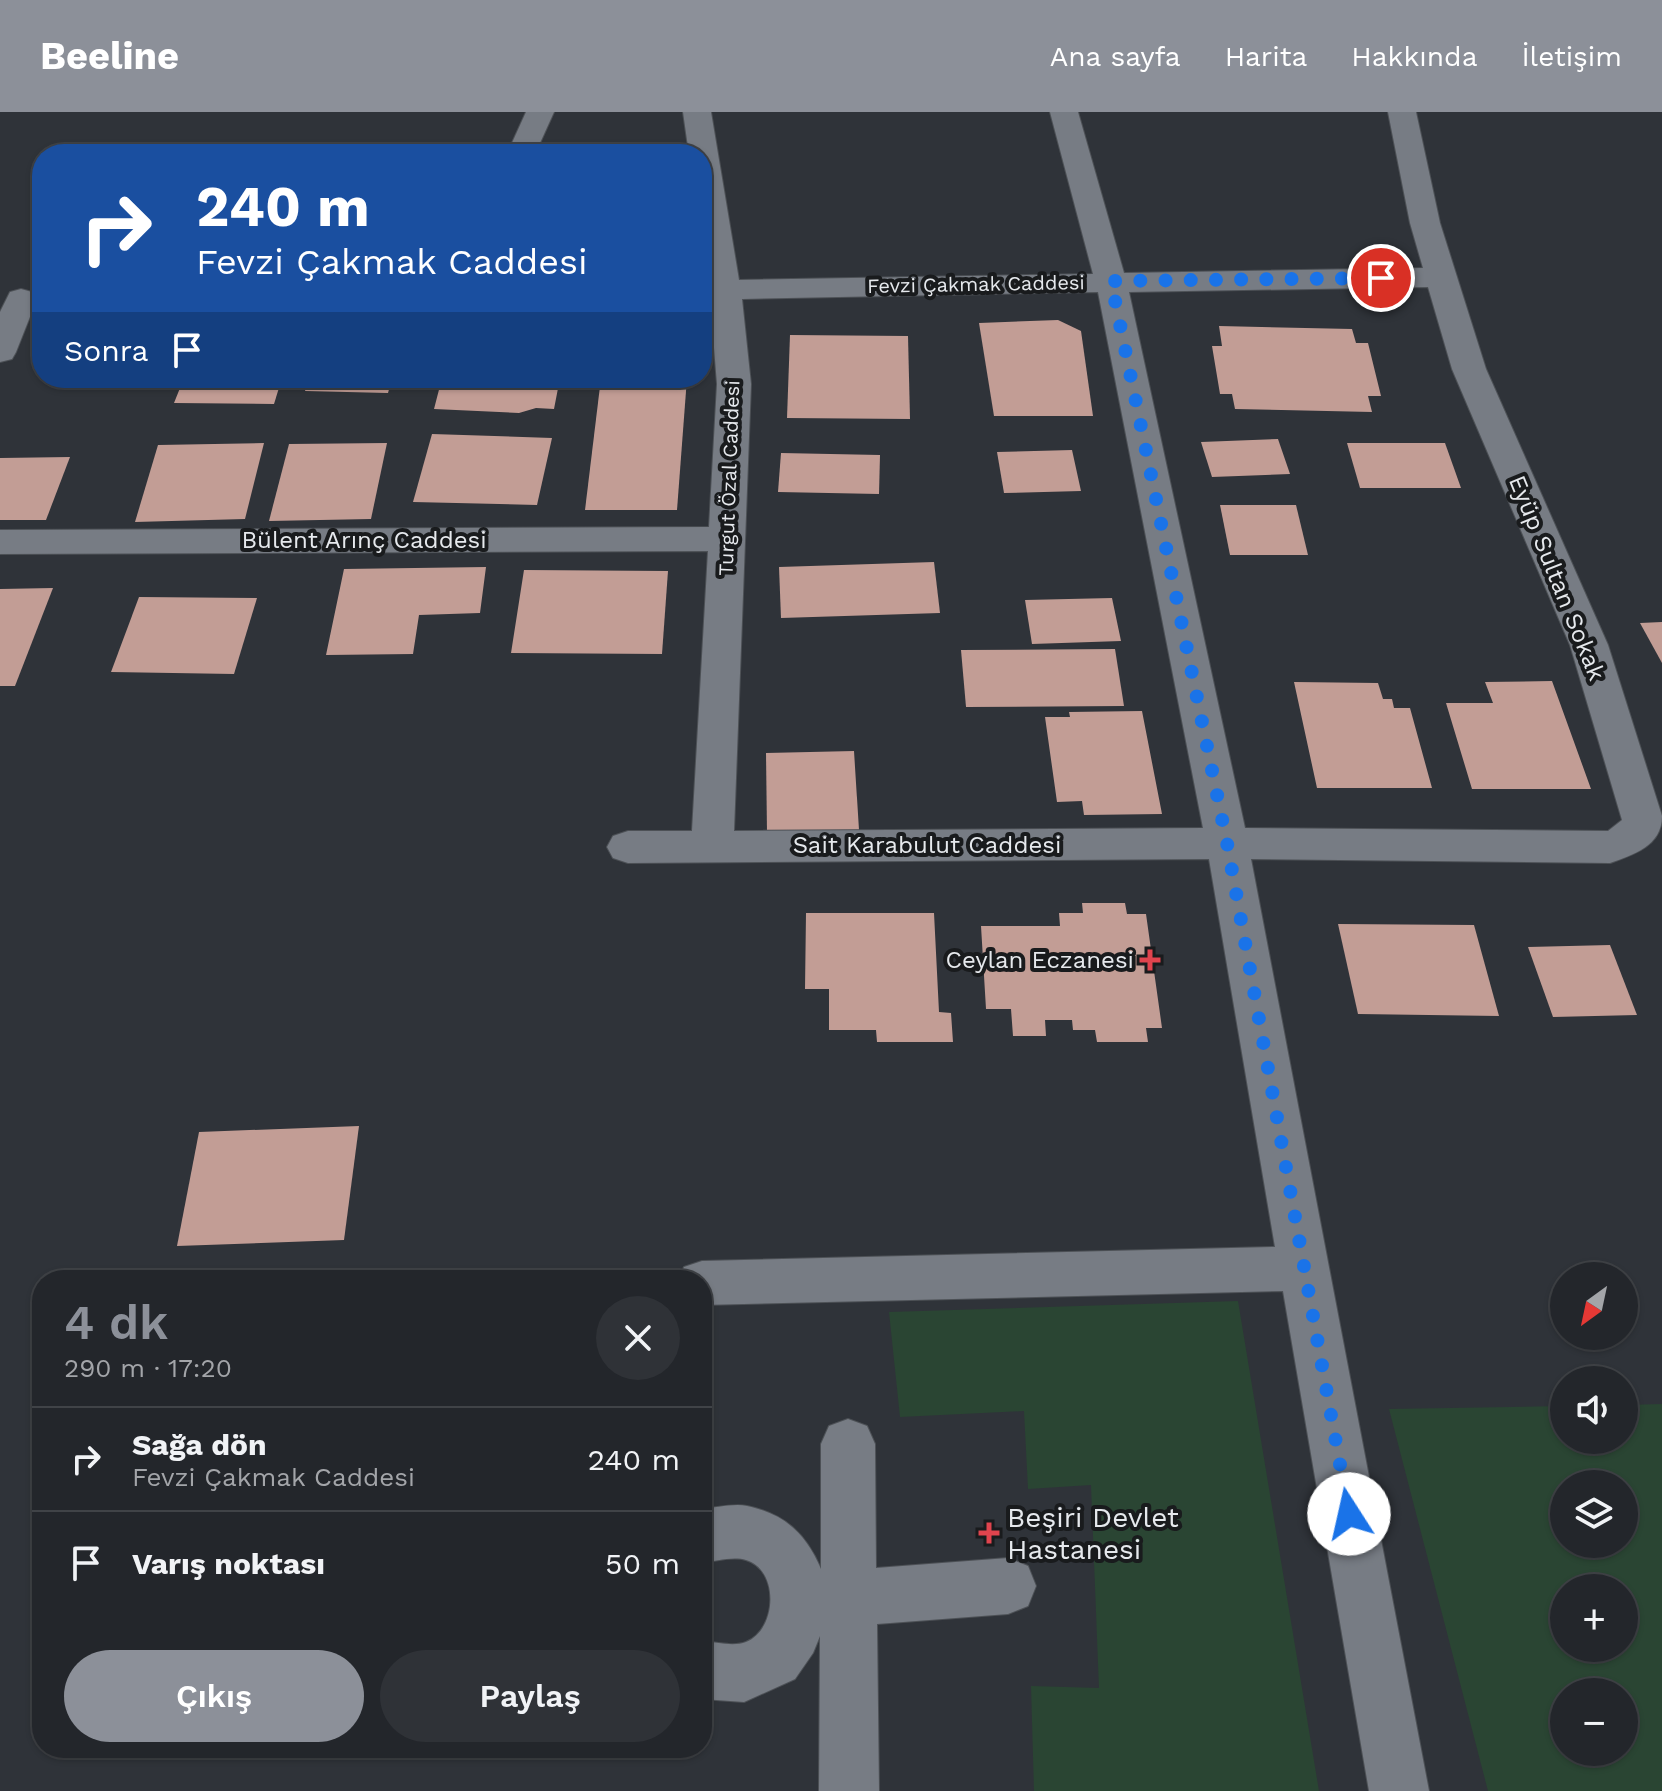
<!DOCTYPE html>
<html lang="tr">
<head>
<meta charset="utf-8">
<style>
  :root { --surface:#23262b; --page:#2f3237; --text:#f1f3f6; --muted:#a3a5a9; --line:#404347; --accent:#8c9099 }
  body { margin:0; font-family:"Work Sans",sans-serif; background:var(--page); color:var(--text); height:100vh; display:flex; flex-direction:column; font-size:30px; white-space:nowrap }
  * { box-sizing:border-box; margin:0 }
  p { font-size:26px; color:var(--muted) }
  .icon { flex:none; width:44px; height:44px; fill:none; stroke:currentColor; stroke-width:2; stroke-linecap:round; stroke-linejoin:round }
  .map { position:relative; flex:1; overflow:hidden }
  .drawer { position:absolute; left:32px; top:1158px; width:680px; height:488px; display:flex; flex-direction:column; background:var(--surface); border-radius:32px; box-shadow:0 2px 6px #0004,0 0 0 2px var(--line) }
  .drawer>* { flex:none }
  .guide { position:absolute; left:32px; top:32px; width:680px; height:244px; border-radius:32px; box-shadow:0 2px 6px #0004,0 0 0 2px var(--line); background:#1a4fa0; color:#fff; overflow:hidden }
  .needle { width:52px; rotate:213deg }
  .fabs { position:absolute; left:1550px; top:1150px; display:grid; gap:16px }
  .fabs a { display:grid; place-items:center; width:88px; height:88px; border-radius:50%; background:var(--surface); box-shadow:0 2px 6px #0004,0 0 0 2px var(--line); font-size:40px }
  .pin { position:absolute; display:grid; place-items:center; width:68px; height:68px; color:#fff; margin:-34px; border:4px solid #fff; border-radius:50%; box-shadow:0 2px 8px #0007 }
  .me { position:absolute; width:88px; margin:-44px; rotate:350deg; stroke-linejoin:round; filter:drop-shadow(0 0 6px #0008) }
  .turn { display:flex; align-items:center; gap:28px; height:168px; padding:0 32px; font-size:36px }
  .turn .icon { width:104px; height:104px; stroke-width:2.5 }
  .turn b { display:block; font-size:56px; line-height:68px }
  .then { display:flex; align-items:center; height:76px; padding:0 32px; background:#0003; gap:16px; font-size:30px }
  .round { display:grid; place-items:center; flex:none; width:84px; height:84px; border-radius:42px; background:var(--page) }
  .headline { display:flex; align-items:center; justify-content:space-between; height:136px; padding:0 32px }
  h1 { font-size:48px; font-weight:600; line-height:60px; color:var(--accent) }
  .button { display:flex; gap:16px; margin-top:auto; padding:16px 32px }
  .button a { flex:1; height:92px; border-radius:48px; background:var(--accent); color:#fff; font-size:32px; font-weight:600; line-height:92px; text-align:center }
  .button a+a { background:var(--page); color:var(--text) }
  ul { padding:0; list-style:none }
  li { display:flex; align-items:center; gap:24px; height:104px; padding:0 32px; border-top:2px solid var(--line) }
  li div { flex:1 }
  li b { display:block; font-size:30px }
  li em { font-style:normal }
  header { display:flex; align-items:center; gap:48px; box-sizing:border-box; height:112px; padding:0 40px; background:var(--accent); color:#fff }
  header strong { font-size:38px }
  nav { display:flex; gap:44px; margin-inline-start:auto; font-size:28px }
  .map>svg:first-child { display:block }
  .green { fill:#2a4533; fill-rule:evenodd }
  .building { fill:#c29d95 }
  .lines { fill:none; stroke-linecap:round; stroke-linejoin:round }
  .minor-casing { stroke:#4d5156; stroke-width:2 }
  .minor { fill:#777c84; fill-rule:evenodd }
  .route { stroke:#1a73e8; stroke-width:14; stroke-dasharray:0 25.2 }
  .health-dot { fill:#e0444e; stroke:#191b1d; stroke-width:3 }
  .labels { text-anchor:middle; stroke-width:8; stroke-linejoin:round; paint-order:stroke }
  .far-street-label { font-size:20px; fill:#e6e9ed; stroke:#191b1d }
  .street-label { font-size:24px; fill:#e6e9ed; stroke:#191b1d }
  .poi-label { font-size:24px; fill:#e6e9ed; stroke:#191b1d; text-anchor:end }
  .near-poi-label { font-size:28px; fill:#e6e9ed; stroke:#191b1d; text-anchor:start }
</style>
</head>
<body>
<header>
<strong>Beeline</strong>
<nav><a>Ana sayfa</a><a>Harita</a><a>Hakkında</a><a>İletişim</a></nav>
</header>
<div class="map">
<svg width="1662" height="1679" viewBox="0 0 1662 1679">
  <rect width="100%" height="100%" fill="#2f3339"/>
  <g class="green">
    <polygon points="1238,1189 1319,1679 1034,1679 1031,1574 1099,1576 1091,1373 1028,1377 1024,1299 900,1305 889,1200"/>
    <path d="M1662,1292V1679H1488L1389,1297L1564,1294V1328H1624V1293ZM1564,1372H1624V1432H1564ZM1564,1476H1624V1536H1564ZM1564,1580H1624V1640H1564Z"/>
  </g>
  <g class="building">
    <polygon points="1058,208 1081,219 1093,304 994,304 979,211"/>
    <polygon points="1219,214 1352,217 1356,231 1368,231 1381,284 1368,284 1372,300 1235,297 1232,282 1220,282 1212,234 1222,234"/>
    <polygon points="790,223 908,224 910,307 787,306"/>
    <polygon points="52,266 148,266 144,276 48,274"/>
    <polygon points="184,266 282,266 274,292 174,291"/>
    <polygon points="309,266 392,266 388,281 305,279"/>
    <polygon points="442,266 560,266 554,297 536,296 519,301 434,297"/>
    <polygon points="601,266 687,266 677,398 585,398"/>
    <polygon points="432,322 552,326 537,393 413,390"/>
    <polygon points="1278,327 1290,362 1212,365 1201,330"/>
    <polygon points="264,331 245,407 135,410 158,333"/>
    <polygon points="387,331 371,407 269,409 289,332"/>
    <polygon points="1347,331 1445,331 1461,376 1360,376"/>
    <polygon points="1072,338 1081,379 1004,381 997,340"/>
    <polygon points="781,341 880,343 879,382 778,380"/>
    <polygon points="70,345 46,408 0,408 0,346"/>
    <polygon points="1220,393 1296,393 1308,443 1230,443"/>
    <polygon points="934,450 940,501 781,506 779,455"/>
    <polygon points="486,455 480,501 419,503 413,542 326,543 344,457"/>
    <polygon points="524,458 668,459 662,542 511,541"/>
    <polygon points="53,476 15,574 0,574 0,477"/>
    <polygon points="139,485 257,486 234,562 111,560"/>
    <polygon points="1112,486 1121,529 1032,532 1025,488"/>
    <polygon points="1662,510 1662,551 1640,511"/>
    <polygon points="1115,537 1124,594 966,595 961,538"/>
    <polygon points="1552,569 1591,677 1472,677 1446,591 1493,591 1485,570"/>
    <polygon points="1294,570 1378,571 1383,587 1392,587 1394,596 1410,596 1432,676 1317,676"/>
    <polygon points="1142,599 1162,702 1084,703 1082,689 1057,690 1045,605 1070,605 1069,600"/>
    <polygon points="854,639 859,718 767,720 766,641"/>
    <polygon points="1082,791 1125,791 1127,802 1146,802 1162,916 1146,916 1148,930 1097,930 1095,918 1073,918 1072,908 1045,908 1046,924 1013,924 1011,897 986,897 981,814 1060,814 1059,801 1083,801"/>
    <polygon points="806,801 934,801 939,900 951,901 953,930 877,930 876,918 829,918 829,877 805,877"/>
    <polygon points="1338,812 1474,813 1499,904 1358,902"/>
    <polygon points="1610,833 1637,903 1553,905 1528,835"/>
    <polygon points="359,1014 344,1128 177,1134 199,1020"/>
  </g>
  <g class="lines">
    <defs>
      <g id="minor">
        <polygon points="526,0 554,0 535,42 507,42"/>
        <path d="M683,0H711L739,168L1093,162L1050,0H1078L1124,161L1423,156L1410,111L1388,0H1416L1440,111L1486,257L1608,533L1662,704C1662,734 1633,743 1610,751L1251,747L1429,1679H1369L1283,1179L702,1193V1168H678L684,1155L702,1149L1275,1135L1209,747L628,751L613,746L607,735L613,724L628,719H692L708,439L0,442V418L709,415L717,272L710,187H702V169L708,168L702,128V42H689ZM1428,175L1452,257L1570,533L1622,708L1608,719L1245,716L1129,180ZM1098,180L1203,716L734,719L751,272L742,187Z"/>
        <polygon points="21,177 32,180 37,187 16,240 12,247 0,250 0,200 10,180"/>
        <path d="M848,1307L867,1314L875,1332L876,1456L1008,1446L1028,1454L1036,1474L1028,1494L1008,1502L877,1512L879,1679H819L820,1524L813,1541L795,1567L744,1590L702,1587V1529C715,1530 734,1535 746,1530C777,1518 780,1458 746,1448C734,1444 715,1449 702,1451V1397C715,1396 734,1391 747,1394C785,1402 806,1422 821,1457V1332L829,1314Z"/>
      </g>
    </defs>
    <use href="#minor" class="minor-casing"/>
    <use href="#minor" class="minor"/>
  </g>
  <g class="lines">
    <polyline class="route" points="1349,1402 1227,731 1111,169 1381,166"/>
  </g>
  <g class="health-dot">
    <path d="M1146 836h8v8h8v8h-8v8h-8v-8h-8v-8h8z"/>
    <path d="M985 1409h8v8h8v8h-8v8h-8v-8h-8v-8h8z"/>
  </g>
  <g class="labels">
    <g class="far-street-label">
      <text transform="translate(976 172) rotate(-1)" y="7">Fevzi Çakmak Caddesi</text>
      <text transform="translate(729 366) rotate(-88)" y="7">Turgut Özal Caddesi</text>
    </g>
    <g class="street-label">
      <text x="364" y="436">Bülent Arınç Caddesi</text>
      <text transform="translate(1557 466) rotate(68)" y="8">Eyüp Sultan Sokak</text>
      <text x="927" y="741">Sait Karabulut Caddesi</text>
    </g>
    <g class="poi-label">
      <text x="1134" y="856">Ceylan Eczanesi</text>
    </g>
    <g class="near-poi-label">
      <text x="1007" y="1415">Beşiri Devlet<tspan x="1007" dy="32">Hastanesi</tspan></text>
    </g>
  </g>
</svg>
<div class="fabs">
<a><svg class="needle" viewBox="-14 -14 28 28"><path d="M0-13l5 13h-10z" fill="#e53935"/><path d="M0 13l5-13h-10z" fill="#a3a5a9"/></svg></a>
<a><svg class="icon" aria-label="sound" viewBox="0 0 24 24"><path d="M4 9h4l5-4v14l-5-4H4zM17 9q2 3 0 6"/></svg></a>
<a><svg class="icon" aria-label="layers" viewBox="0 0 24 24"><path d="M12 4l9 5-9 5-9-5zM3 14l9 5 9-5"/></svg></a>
<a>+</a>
<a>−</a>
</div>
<div class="pin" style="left:1381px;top:166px;background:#d93025"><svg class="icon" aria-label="arrive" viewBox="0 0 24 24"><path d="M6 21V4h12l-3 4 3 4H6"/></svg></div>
<svg class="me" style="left:1349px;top:1402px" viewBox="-20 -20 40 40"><circle r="19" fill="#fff"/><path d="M0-13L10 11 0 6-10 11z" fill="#1a73e8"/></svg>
<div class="guide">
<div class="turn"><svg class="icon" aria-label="right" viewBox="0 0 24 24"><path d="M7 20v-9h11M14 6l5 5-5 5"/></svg><div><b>240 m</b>Fevzi Çakmak Caddesi</div></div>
<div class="then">Sonra<svg class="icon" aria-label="arrive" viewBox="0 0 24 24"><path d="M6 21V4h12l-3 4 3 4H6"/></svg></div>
</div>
<section class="drawer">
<div class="headline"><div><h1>4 dk</h1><p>290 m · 17:20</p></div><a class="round"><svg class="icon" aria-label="close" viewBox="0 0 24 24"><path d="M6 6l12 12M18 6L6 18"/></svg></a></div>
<ul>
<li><svg class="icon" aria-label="right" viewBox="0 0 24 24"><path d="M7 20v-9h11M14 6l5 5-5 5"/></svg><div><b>Sağa dön</b><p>Fevzi Çakmak Caddesi</p></div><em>240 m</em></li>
<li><svg class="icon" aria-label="arrive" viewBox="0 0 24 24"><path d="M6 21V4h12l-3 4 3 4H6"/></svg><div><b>Varış noktası</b></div><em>50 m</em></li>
</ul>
<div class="button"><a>Çıkış</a><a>Paylaş</a></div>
</section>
</div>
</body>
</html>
